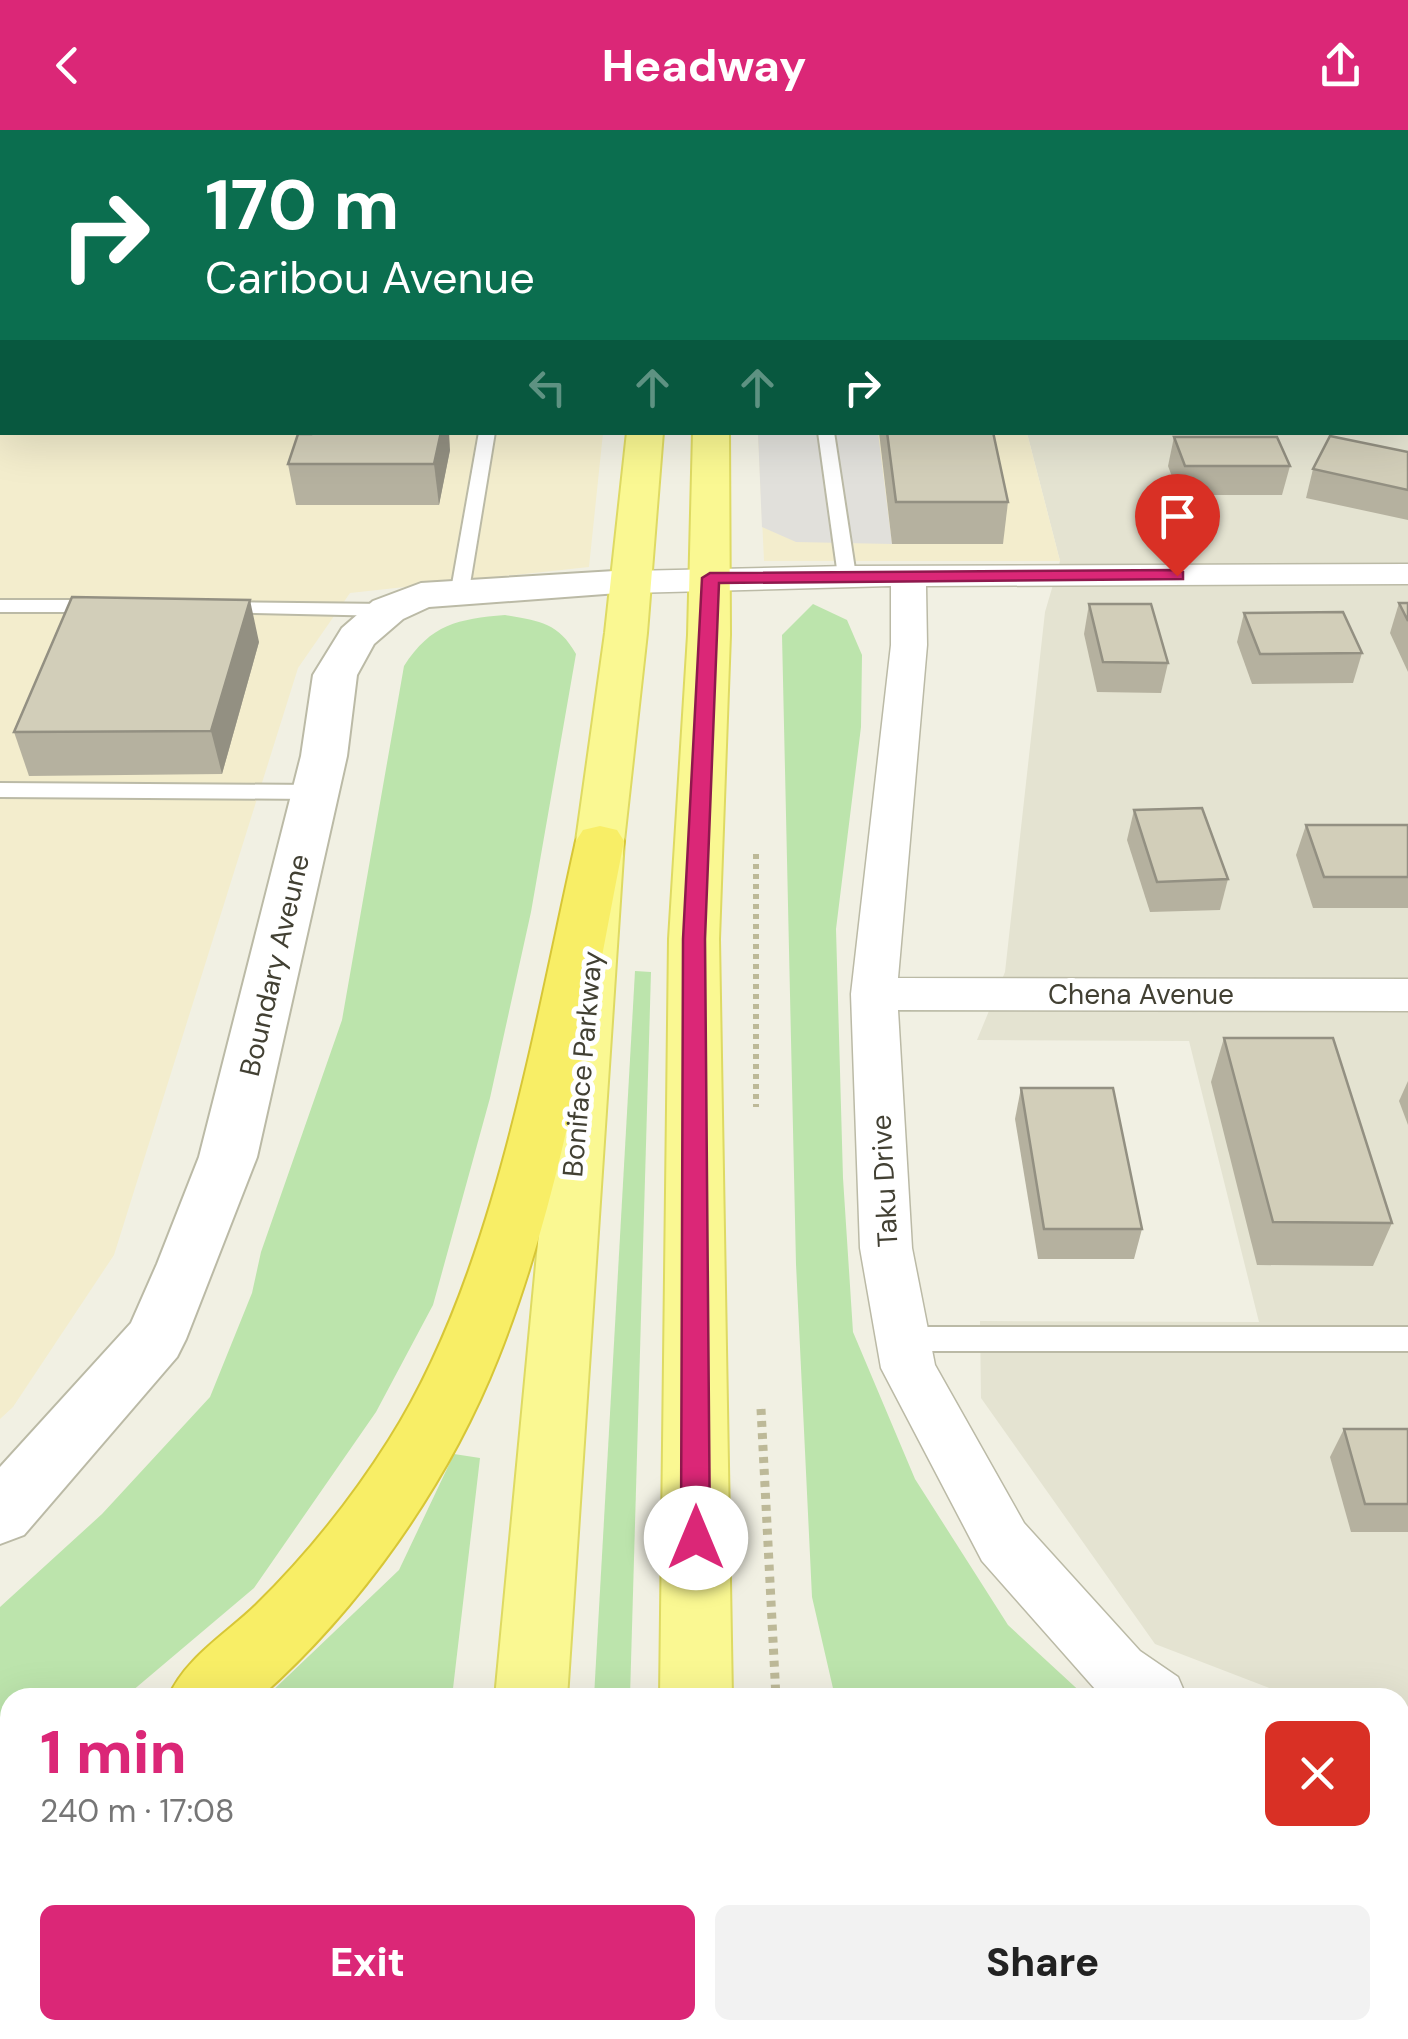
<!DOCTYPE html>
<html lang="en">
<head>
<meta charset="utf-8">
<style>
  :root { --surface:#fff; --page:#f2f2f2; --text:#222; --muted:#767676; --accent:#db2777 }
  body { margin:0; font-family:"DM Sans",sans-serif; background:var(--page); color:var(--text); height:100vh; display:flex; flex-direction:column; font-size:38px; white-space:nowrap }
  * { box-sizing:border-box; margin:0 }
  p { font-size:32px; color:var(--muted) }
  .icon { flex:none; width:55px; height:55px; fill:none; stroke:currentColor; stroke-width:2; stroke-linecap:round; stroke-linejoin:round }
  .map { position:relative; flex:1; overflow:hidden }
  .side { position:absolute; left:0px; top:1558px; width:1410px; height:352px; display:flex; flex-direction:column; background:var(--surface); border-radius:30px 30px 0 0; box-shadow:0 10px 40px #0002 }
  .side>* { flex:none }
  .banner { position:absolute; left:0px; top:0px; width:1410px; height:305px; box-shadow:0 10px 40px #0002; background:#0b6e4f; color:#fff; overflow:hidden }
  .pin { position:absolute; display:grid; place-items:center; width:85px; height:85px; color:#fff; margin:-102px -42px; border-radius:50% 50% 50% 0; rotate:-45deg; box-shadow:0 0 10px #0007 }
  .pin .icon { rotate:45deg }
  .me { position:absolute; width:110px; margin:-55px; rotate:0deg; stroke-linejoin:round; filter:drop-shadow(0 0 8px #0008) }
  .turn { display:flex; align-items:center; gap:35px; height:210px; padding:0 40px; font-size:45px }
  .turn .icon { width:130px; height:130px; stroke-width:2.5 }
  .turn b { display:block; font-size:70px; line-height:85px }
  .lanes { display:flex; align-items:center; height:95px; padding:0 40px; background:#0003; justify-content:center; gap:50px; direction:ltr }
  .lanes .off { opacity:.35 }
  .round { display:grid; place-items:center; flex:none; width:105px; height:105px; border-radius:15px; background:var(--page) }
  .head { display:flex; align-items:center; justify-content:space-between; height:170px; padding:0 40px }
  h1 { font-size:60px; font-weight:800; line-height:75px; color:var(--accent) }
  .primary-button { display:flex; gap:20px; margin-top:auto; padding:20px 40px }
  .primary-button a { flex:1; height:115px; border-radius:15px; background:var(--accent); color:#fff; font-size:40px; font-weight:800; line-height:115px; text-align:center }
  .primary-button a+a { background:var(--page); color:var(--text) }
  header { display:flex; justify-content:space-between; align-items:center; height:130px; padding:0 40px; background:var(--accent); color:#fff; font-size:45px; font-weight:800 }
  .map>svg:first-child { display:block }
  .residential { fill:#e4e3d1 }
  .commercial { fill:#f3edcd }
  .green { fill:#bce4ac }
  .parking { fill:#e1e0db }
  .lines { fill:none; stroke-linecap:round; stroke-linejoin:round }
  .service-casing { stroke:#bbbaa6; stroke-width:4 }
  .minor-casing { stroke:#bbbaa6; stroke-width:3 }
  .tertiary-casing { stroke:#bbbaa6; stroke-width:4 }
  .primary-casing { stroke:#deda63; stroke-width:4 }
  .motorway-casing { stroke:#d7c637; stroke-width:4 }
  .path-far1 { stroke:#bdb998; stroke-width:6; stroke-dasharray:5 5; stroke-linecap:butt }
  .path { stroke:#bdb998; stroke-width:9; stroke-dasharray:6 6; stroke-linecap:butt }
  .service { fill:#fff; fill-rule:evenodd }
  .minor { fill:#fff; fill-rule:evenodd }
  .tertiary { fill:#fff; fill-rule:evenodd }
  .primary { fill:#faf892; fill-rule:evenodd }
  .motorway { fill:#f8ee66; fill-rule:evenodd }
  .wall { fill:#b5b19f }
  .shaded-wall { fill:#939082 }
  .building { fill:#d2ceb9; stroke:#939082; stroke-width:2.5 }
  .route { fill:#db2777; stroke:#8e194d; stroke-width:2.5 }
  .labels { text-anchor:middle; stroke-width:10; stroke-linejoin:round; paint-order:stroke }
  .street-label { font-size:28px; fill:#424033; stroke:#fff }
</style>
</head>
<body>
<header><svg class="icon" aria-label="back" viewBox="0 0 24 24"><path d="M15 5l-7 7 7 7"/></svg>Headway<svg class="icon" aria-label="share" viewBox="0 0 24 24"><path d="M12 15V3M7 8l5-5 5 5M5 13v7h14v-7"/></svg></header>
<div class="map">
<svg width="1408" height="1909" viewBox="0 0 1408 1909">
  <rect width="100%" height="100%" fill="#f1f0e3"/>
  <polygon class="residential" points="1408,291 1408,1612 1400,1609 1400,1568 1293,1567 1155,1514 981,1268 980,1191 1259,1192 1189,911 977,910 1005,842 1045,482 1060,431 1027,303 1408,302"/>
  <g class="commercial">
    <polygon points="0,0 637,0 2,2 2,302 603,303 589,437 350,463 298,538 114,1125 13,1277 0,1289"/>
    <polygon points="758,303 1027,303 1060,431 764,431"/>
  </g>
  <g class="green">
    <polygon points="813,474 847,490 862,525 861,597 836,799 843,1048 853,1202 915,1349 1008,1495 1086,1567 835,1567 812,1467 796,1134 782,505"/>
    <path d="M505,485C539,491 558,492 576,524L531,782L490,968L433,1175L376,1282L254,1458L125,1567L10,1568V1648L0,1655V1477L102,1384L210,1267L252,1163L261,1122L342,890L404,536C431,494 458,489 505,485Z"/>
    <polygon points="635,841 651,842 630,1567 594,1567"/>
    <polygon points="454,1324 480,1328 452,1567 266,1567 399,1440"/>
  </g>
  <polygon class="parking" points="758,303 878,303 892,414 796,412 762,397"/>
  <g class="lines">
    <defs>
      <g id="service">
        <rect x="566" y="0" width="12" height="2"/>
        <rect x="0" y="133" width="2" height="8"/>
        <rect x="0" y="250" width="2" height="10"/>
        <polygon points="479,302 495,302 469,460 460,466 451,460"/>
        <polygon points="818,302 834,302 856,446 847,452 838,446"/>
        <polygon points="0,470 99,470 108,476 99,482 0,482"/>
        <polygon points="219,472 388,474 397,480 388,486 212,482 212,474"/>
        <polygon points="0,653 315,655 326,662 315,669 0,667"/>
        <polygon points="903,1197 1408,1197 1408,1221 903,1221 893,1217 889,1209 893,1201"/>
      </g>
      <g id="minor">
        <polygon points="1408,434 1408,454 926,456 927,515 898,848 1408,849 1408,881 898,880 912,1118 935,1235 1024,1393 1140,1521 1178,1547 1187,1568 1103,1568 982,1431 881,1238 860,1118 851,864 891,515 891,456 631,463 619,459 613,452 619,445 631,441 847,436"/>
        <polygon points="1400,1664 1408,1666 1408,1732 1400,1730"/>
      </g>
      <polygon id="tertiary" points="631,440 645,443 651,452 645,461 429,477 403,489 374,514 357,545 347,626 257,1027 186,1209 177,1227 24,1405 0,1414 0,1337 131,1193 157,1134 199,1027 301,626 313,545 342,498 373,471 421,453"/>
      <g id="primary">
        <rect x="671" y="0" width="28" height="2"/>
        <polygon points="627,302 663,302 647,503 624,711 567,1568 495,1568 576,711 605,503"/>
        <polygon points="693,302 729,302 730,505 719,809 732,1568 660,1568 669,809 688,505"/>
        <polygon points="464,1900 546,1900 545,1909 463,1909"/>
        <rect x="652" y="1900" width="82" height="9"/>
      </g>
      <g id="motorway">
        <path d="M600,696L617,700L624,711C590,884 563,1064 498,1228C448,1354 361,1478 259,1568H168C185,1528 225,1505 256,1475C306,1426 351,1370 389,1310C494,1145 533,902 576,711L583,700Z"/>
        <polygon points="10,1666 10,1744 0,1748 0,1670"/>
        <polygon points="1400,1838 1408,1839 1408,1909 1374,1909 1368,1900 1400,1900"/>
        <polygon points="10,1844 10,1900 45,1900 41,1909 0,1909 0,1845"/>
      </g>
    </defs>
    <use href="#service" class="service-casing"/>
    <use href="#minor" class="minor-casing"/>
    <use href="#tertiary" class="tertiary-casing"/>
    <use href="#primary" class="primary-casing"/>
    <use href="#motorway" class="motorway-casing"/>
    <polyline class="path-far1" points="756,724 756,977"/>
    <g class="path">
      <polyline points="761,1279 776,1568"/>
      <polyline points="813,1900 813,1909"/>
    </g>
    <use href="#service" class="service"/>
    <use href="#minor" class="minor"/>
    <use href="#tertiary" class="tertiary"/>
    <use href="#primary" class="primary"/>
    <use href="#motorway" class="motorway"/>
  </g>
  <g class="wall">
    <polygon points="0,0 91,0 90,2 2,2 2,26 0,26"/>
    <polygon points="283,0 510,0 509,2 283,2"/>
    <polygon points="1383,0 1408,0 1408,12 1408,2 1382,2"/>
    <polygon points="879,302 993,302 1008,372 1003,414 892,414"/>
    <polygon points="1174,307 1290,336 1282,365 1179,365 1168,336"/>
    <polygon points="450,320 439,375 296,375 288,334"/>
    <polygon points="1408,322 1408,390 1306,368 1313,339"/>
    <polygon points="1399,473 1408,473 1408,542 1390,503"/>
    <polygon points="1089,474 1168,533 1161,563 1097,562 1084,504"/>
    <polygon points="1244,483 1362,523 1353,553 1252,554 1237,512"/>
    <polygon points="259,512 222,644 29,646 14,602"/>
    <polygon points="1134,680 1228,749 1220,780 1150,782 1127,710"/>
    <polygon points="1306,695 1408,695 1408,778 1313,778 1296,725"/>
    <polygon points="1224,908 1392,1093 1373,1136 1257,1135 1211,952"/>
    <polygon points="1408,951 1408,995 1399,971"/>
    <polygon points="1021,958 1142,1099 1134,1129 1038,1129 1015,989"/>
    <polygon points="1344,1299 1408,1299 1408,1402 1351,1402 1330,1327"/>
  </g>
  <g class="shaded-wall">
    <polygon points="69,0 91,0 90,2 69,2"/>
    <polygon points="441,302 449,302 450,320 439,375 434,334"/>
    <polygon points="250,470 259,512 222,644 211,601"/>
  </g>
  <g class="building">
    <polygon points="417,0 500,0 500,2 416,2"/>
    <polygon points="806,0 1356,0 1358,2 807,2"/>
    <polygon points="311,302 441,302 434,334 288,334 298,304 311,304"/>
    <polygon points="887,302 993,302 1008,372 896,372"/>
    <polygon points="1330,306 1408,322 1408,360 1313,339"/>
    <polygon points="1174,307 1277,307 1290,336 1185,336"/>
    <polygon points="72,467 250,470 211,601 14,602"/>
    <polygon points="1399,473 1408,473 1408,491"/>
    <polygon points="1089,474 1151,474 1168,533 1103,532"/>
    <polygon points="1343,482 1362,523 1260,524 1244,483"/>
    <polygon points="1202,678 1228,749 1157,752 1134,680"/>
    <polygon points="1306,695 1408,695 1408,747 1324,747"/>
    <polygon points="1224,908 1333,908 1392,1093 1273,1092"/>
    <polygon points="1021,958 1113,958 1142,1099 1044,1099"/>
    <polygon points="1344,1299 1408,1299 1408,1374 1365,1374"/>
  </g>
  <polygon class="route" points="1177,440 1183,442 1183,449 719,453 705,809 710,1408 705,1417 696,1420 686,1417 681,1408 683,809 702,448 710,443"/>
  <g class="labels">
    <g class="street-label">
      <text transform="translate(274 835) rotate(-77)" y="10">Boundary Aveune</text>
      <text x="1141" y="874">Chena Avenue</text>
      <text transform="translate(582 934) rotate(-85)" y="10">Boniface Parkway</text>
      <text transform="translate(884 1051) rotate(-93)" y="10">Taku Drive</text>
    </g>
  </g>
</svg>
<div class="pin" style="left:1177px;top:446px;background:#d93025"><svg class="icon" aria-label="arrive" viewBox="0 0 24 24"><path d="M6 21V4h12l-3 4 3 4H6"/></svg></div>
<svg class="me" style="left:696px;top:1408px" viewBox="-20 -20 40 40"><circle r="19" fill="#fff"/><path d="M0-13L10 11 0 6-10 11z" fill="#db2777"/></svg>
<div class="banner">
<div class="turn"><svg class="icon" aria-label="right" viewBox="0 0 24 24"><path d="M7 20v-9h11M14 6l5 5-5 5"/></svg><div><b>170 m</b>Caribou Avenue</div></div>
<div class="lanes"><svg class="icon off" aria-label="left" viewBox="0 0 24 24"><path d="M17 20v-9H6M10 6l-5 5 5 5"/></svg><svg class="icon off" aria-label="ahead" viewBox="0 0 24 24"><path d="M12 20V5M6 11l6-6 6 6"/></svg><svg class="icon off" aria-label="ahead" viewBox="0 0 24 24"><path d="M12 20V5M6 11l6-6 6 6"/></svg><svg class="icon" aria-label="right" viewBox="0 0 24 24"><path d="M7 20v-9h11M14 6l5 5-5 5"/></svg></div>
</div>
<section class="side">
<div class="head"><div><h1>1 min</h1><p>240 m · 17:08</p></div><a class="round" style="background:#d93025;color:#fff"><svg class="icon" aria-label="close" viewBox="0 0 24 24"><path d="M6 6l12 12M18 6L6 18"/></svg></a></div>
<div class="primary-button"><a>Exit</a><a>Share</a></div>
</section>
</div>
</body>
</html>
